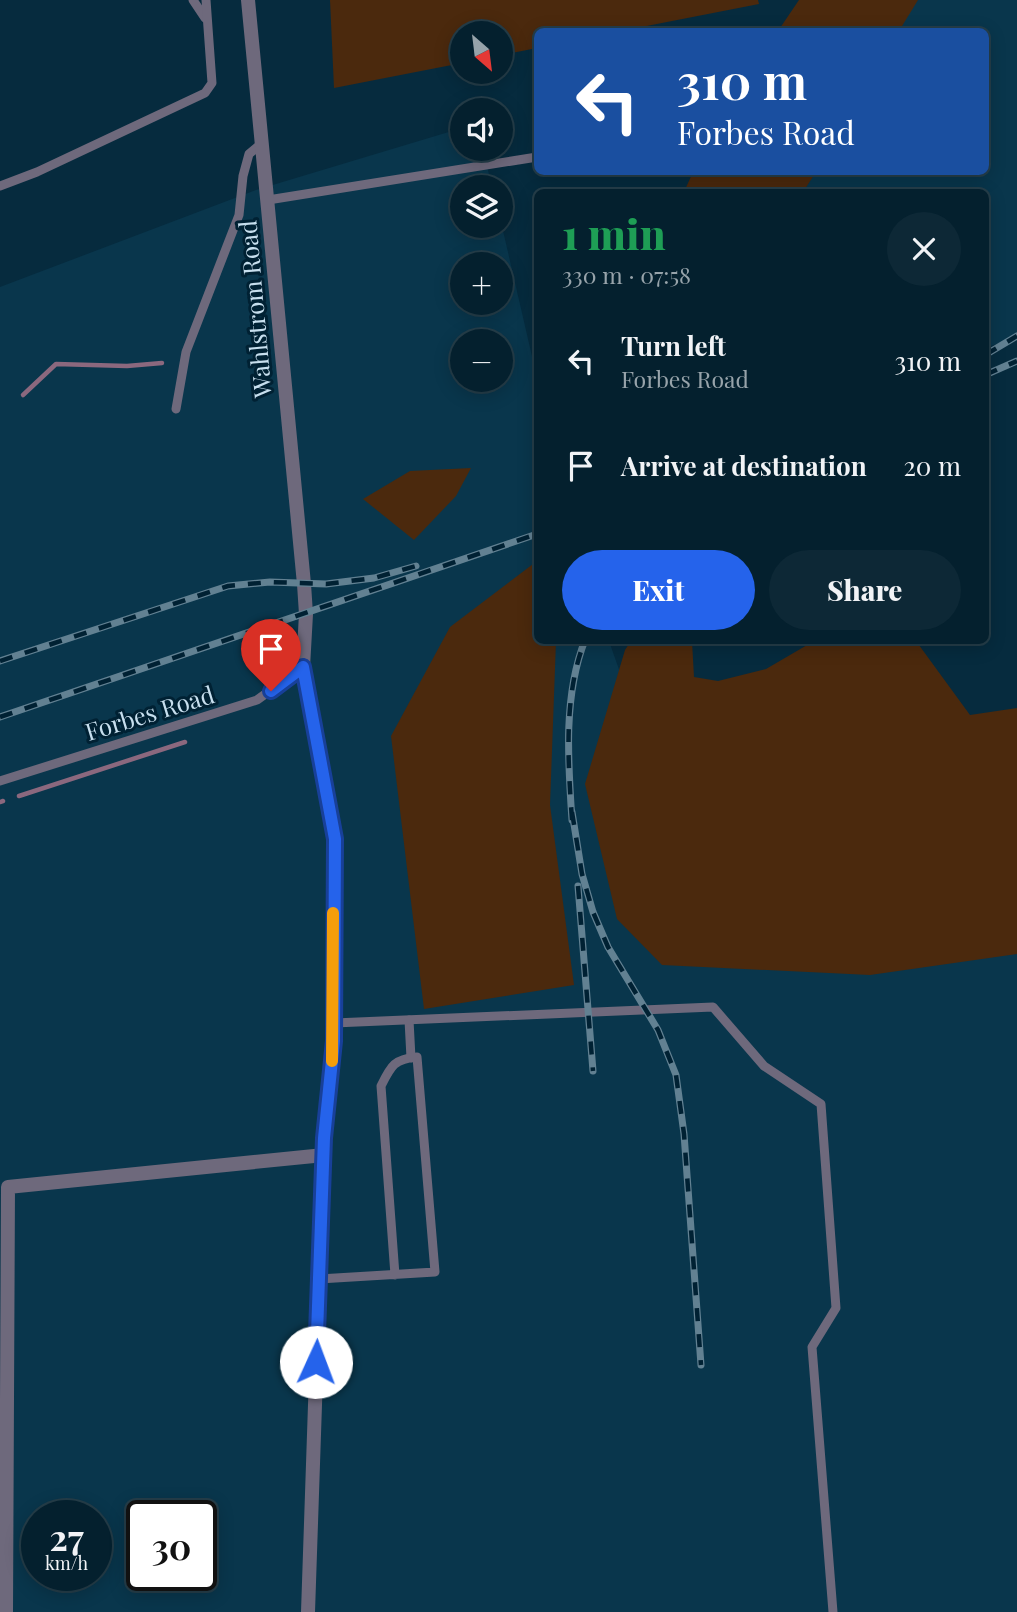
<!DOCTYPE html>
<html lang="en">
<head>
<meta charset="utf-8">
<style>
  :root { --surface:#04202e; --page:#0d2836; --text:#f1f3f6; --muted:#97a3aa; --line:#253e4a; --accent:#2563eb }
  body { margin:0; font-family:"Playfair Display",serif; background:var(--page); color:var(--text); height:100vh; display:flex; flex-direction:column; font-size:26px; white-space:nowrap }
  * { box-sizing:border-box; margin:0 }
  p { font-size:23px; color:var(--muted) }
  .icon { flex:none; width:38px; height:38px; fill:none; stroke:currentColor; stroke-width:2; stroke-linecap:round; stroke-linejoin:round }
  .map { position:relative; flex:1; overflow:hidden }
  .details { position:absolute; left:534px; top:189px; width:455px; height:455px; display:flex; flex-direction:column; background:var(--surface); border-radius:10px; box-shadow:0 4px 18px #0003,0 0 0 2px var(--line) }
  .details>* { flex:none }
  .guide { position:absolute; left:534px; top:28px; width:455px; height:147px; border-radius:10px; box-shadow:0 4px 18px #0003,0 0 0 2px var(--line); background:#1a4fa0; color:#fff; overflow:hidden }
  .needle { width:46px; rotate:152deg }
  .controls { position:absolute; left:450px; top:21px; display:grid; gap:14px }
  .controls a { display:grid; place-items:center; width:63px; height:63px; border-radius:50%; background:var(--surface); box-shadow:0 4px 18px #0003,0 0 0 2px var(--line); font-size:35px }
  .speed { position:absolute; left:21px; top:1500px; display:flex; gap:14px; font-size:35px; font-weight:700; text-align:center }
  .speed>* { display:grid; place-content:center; width:91px; height:91px; border-radius:50%; background:var(--surface); box-shadow:0 4px 18px #0003,0 0 0 2px var(--line); line-height:1 }
  .speed small { font-size:18px; font-weight:400 }
  .speed .limit { border:4px solid #111; border-radius:10px; background:#fff; color:#111 }
  .pin { position:absolute; display:grid; place-items:center; width:60px; height:60px; color:#fff; margin:-72px -30px; border-radius:50% 50% 50% 0; rotate:-45deg; box-shadow:0 0 7px #0007 }
  .pin .icon { rotate:45deg }
  .me { position:absolute; width:77px; margin:-38px; rotate:2deg; stroke-linejoin:round; filter:drop-shadow(0 0 5px #0008) }
  .turn { display:flex; align-items:center; gap:24px; height:147px; padding:0 28px; font-size:32px }
  .turn .icon { width:91px; height:91px; stroke-width:2.5 }
  .turn b { display:block; font-size:49px; line-height:60px }
  .round { display:grid; place-items:center; flex:none; width:74px; height:74px; border-radius:37px; background:var(--page) }
  .head { display:flex; align-items:center; justify-content:space-between; height:119px; padding:0 28px }
  h1 { font-size:42px; font-weight:800; line-height:52px; color:#1e9e55 }
  .cta { display:flex; gap:14px; margin-top:auto; padding:14px 28px }
  .cta a { flex:1; height:80px; border-radius:42px; background:var(--accent); color:#fff; font-size:28px; font-weight:800; line-height:80px; text-align:center }
  .cta a+a { background:var(--page); color:var(--text) }
  ul { padding:0; list-style:none }
  li { display:flex; align-items:center; gap:21px; height:105px; padding:0 28px }
  li div { flex:1 }
  li b { display:block; font-size:26px }
  li em { font-style:normal }
  .map>svg:first-child { display:block }
  .built { fill:#09364c; fill-rule:evenodd }
  .green { fill:#4b290d }
  .lines { fill:none; stroke-linecap:round; stroke-linejoin:round }
  .stream { stroke:#8b687e; stroke-width:4.5 }
  .service { stroke:#6e697c; stroke-width:9 }
  .minor { stroke:#6e697c; stroke-width:14 }
  .rail-casing { stroke:#628192; stroke-width:7 }
  .rail { stroke:#002133; stroke-width:4.5; stroke-dasharray:13; stroke-linecap:butt }
  .route-casing { stroke:#184099; stroke-width:18 }
  .route { stroke:#2563eb; stroke-width:12 }
  .slow { stroke:#f59e0b; stroke-width:12 }
  .labels { text-anchor:middle; stroke-width:6; stroke-linejoin:round; paint-order:stroke }
  .street-label { font-size:24px; fill:#c7dfee; stroke:#002133 }
</style>
</head>
<body>
<div class="map">
<svg width="1017" height="1612" viewBox="0 0 1017 1612">
  <rect width="100%" height="100%" fill="#062b3e"/>
  <g class="built">
    <polygon points="914,0 1017,0 1017,337 985,348 985,192 803,192 815,172 985,172 985,32 896,31"/>
    <path d="M462,128V149H483L492,187H462V226H500L501,222L537,378V640L609,641L678,837L1017,882V1612H0V287L256,190ZM462,264H500V303H462ZM462,341H500V380H462ZM37,1516H96V1575H37ZM142,1516H201V1575H142Z"/>
  </g>
  <g class="green">
    <polygon points="330,0 758,0 759,4 621,31 537,32 537,48 501,55 500,33 462,33 462,63 334,88"/>
    <polygon points="799,0 918,0 899,31 778,31"/>
    <polygon points="693,172 816,172 803,192 684,192"/>
    <polygon points="471,468 456,496 414,540 363,499 410,471"/>
    <polygon points="537,561 537,640 556,641 550,805 574,985 424,1009 391,736 450,627"/>
    <polygon points="631,641 692,641 694,677 718,681 766,669 814,641 916,641 970,715 1017,708 1017,954 870,975 662,965 617,919 585,784 625,650"/>
  </g>
  <g class="lines">
    <g class="stream">
      <polyline points="23,395 56,364 127,366 162,363"/>
      <polyline points="19,796 185,742"/>
      <polyline points="0,802 3,801"/>
    </g>
    <g class="service">
      <polyline points="193,0 205,18"/>
      <polyline points="0,186 37,172 205,93 212,83 206,0"/>
      <polyline points="268,200 537,157"/>
      <polyline points="176,409 186,352 239,215 243,176 249,154 262,143"/>
      <polyline points="0,781 257,700 303,667"/>
      <polyline points="409,1020 411,1058"/>
      <polyline points="334,1023 713,1007 764,1066 821,1104 836,1308 812,1347 833,1612"/>
      <path d="M319,1279L435,1272L417,1057C394,1059 391,1066 381,1086L395,1275"/>
    </g>
    <g class="minor">
      <polyline points="248,0 304,584 306,614 303,667 335,839 334,1041 324,1138 308,1612"/>
      <polyline points="6,1612 8,1187 324,1155"/>
    </g>
    <defs>
      <g id="rail">
        <polyline points="985,355 1017,336"/>
        <polyline points="985,375 1017,361"/>
        <polyline points="0,661 228,586 270,582 326,584 374,578 416,566"/>
        <polyline points="0,717 537,534"/>
        <polyline points="572,812 582,874 593,912 608,947 658,1030 676,1075 684,1134 701,1365"/>
        <path d="M572,820C568,762 563,696 585,640"/>
        <polyline points="578,886 593,1071"/>
      </g>
    </defs>
    <use href="#rail" class="rail-casing"/>
    <use href="#rail" class="rail"/>
  </g>
  <g class="lines">
    <defs>
      <polyline id="route" points="271,691 303,667 335,839 334,1041 324,1138 316,1362"/>
    </defs>
    <use href="#route" class="route-casing"/>
    <use href="#route" class="route"/>
    <polyline class="slow" points="332,1061 333,913"/>
  </g>
  <g class="labels">
    <g class="street-label">
      <text transform="translate(256 309) rotate(-95)" y="8">Wahlstrom Road</text>
      <text transform="translate(150 714) rotate(-17)" y="8">Forbes Road</text>
    </g>
  </g>
</svg>
<div class="controls">
<a><svg class="needle" viewBox="-14 -14 28 28"><path d="M0-13l5 13h-10z" fill="#e53935"/><path d="M0 13l5-13h-10z" fill="#97a3aa"/></svg></a>
<a><svg class="icon" aria-label="sound" viewBox="0 0 24 24"><path d="M4 9h4l5-4v14l-5-4H4zM17 9q2 3 0 6"/></svg></a>
<a><svg class="icon" aria-label="layers" viewBox="0 0 24 24"><path d="M12 4l9 5-9 5-9-5zM3 14l9 5 9-5"/></svg></a>
<a>+</a>
<a>−</a>
</div>
<div class="speed"><div>27<small>km/h</small></div><div class="limit">30</div></div>
<div class="pin" style="left:271px;top:691px;background:#d93025"><svg class="icon" aria-label="arrive" viewBox="0 0 24 24"><path d="M6 21V4h12l-3 4 3 4H6"/></svg></div>
<svg class="me" style="left:316px;top:1362px" viewBox="-20 -20 40 40"><circle r="19" fill="#fff"/><path d="M0-13L10 11 0 6-10 11z" fill="#2563eb"/></svg>
<div class="guide">
<div class="turn"><svg class="icon" aria-label="left" viewBox="0 0 24 24"><path d="M17 20v-9H6M10 6l-5 5 5 5"/></svg><div><b>310 m</b>Forbes Road</div></div>
</div>
<section class="details">
<div class="head"><div><h1>1 min</h1><p>330 m · 07:58</p></div><a class="round"><svg class="icon" aria-label="close" viewBox="0 0 24 24"><path d="M6 6l12 12M18 6L6 18"/></svg></a></div>
<ul>
<li><svg class="icon" aria-label="left" viewBox="0 0 24 24"><path d="M17 20v-9H6M10 6l-5 5 5 5"/></svg><div><b>Turn left</b><p>Forbes Road</p></div><em>310 m</em></li>
<li><svg class="icon" aria-label="arrive" viewBox="0 0 24 24"><path d="M6 21V4h12l-3 4 3 4H6"/></svg><div><b>Arrive at destination</b></div><em>20 m</em></li>
</ul>
<div class="cta"><a>Exit</a><a>Share</a></div>
</section>
</div>
</body>
</html>
